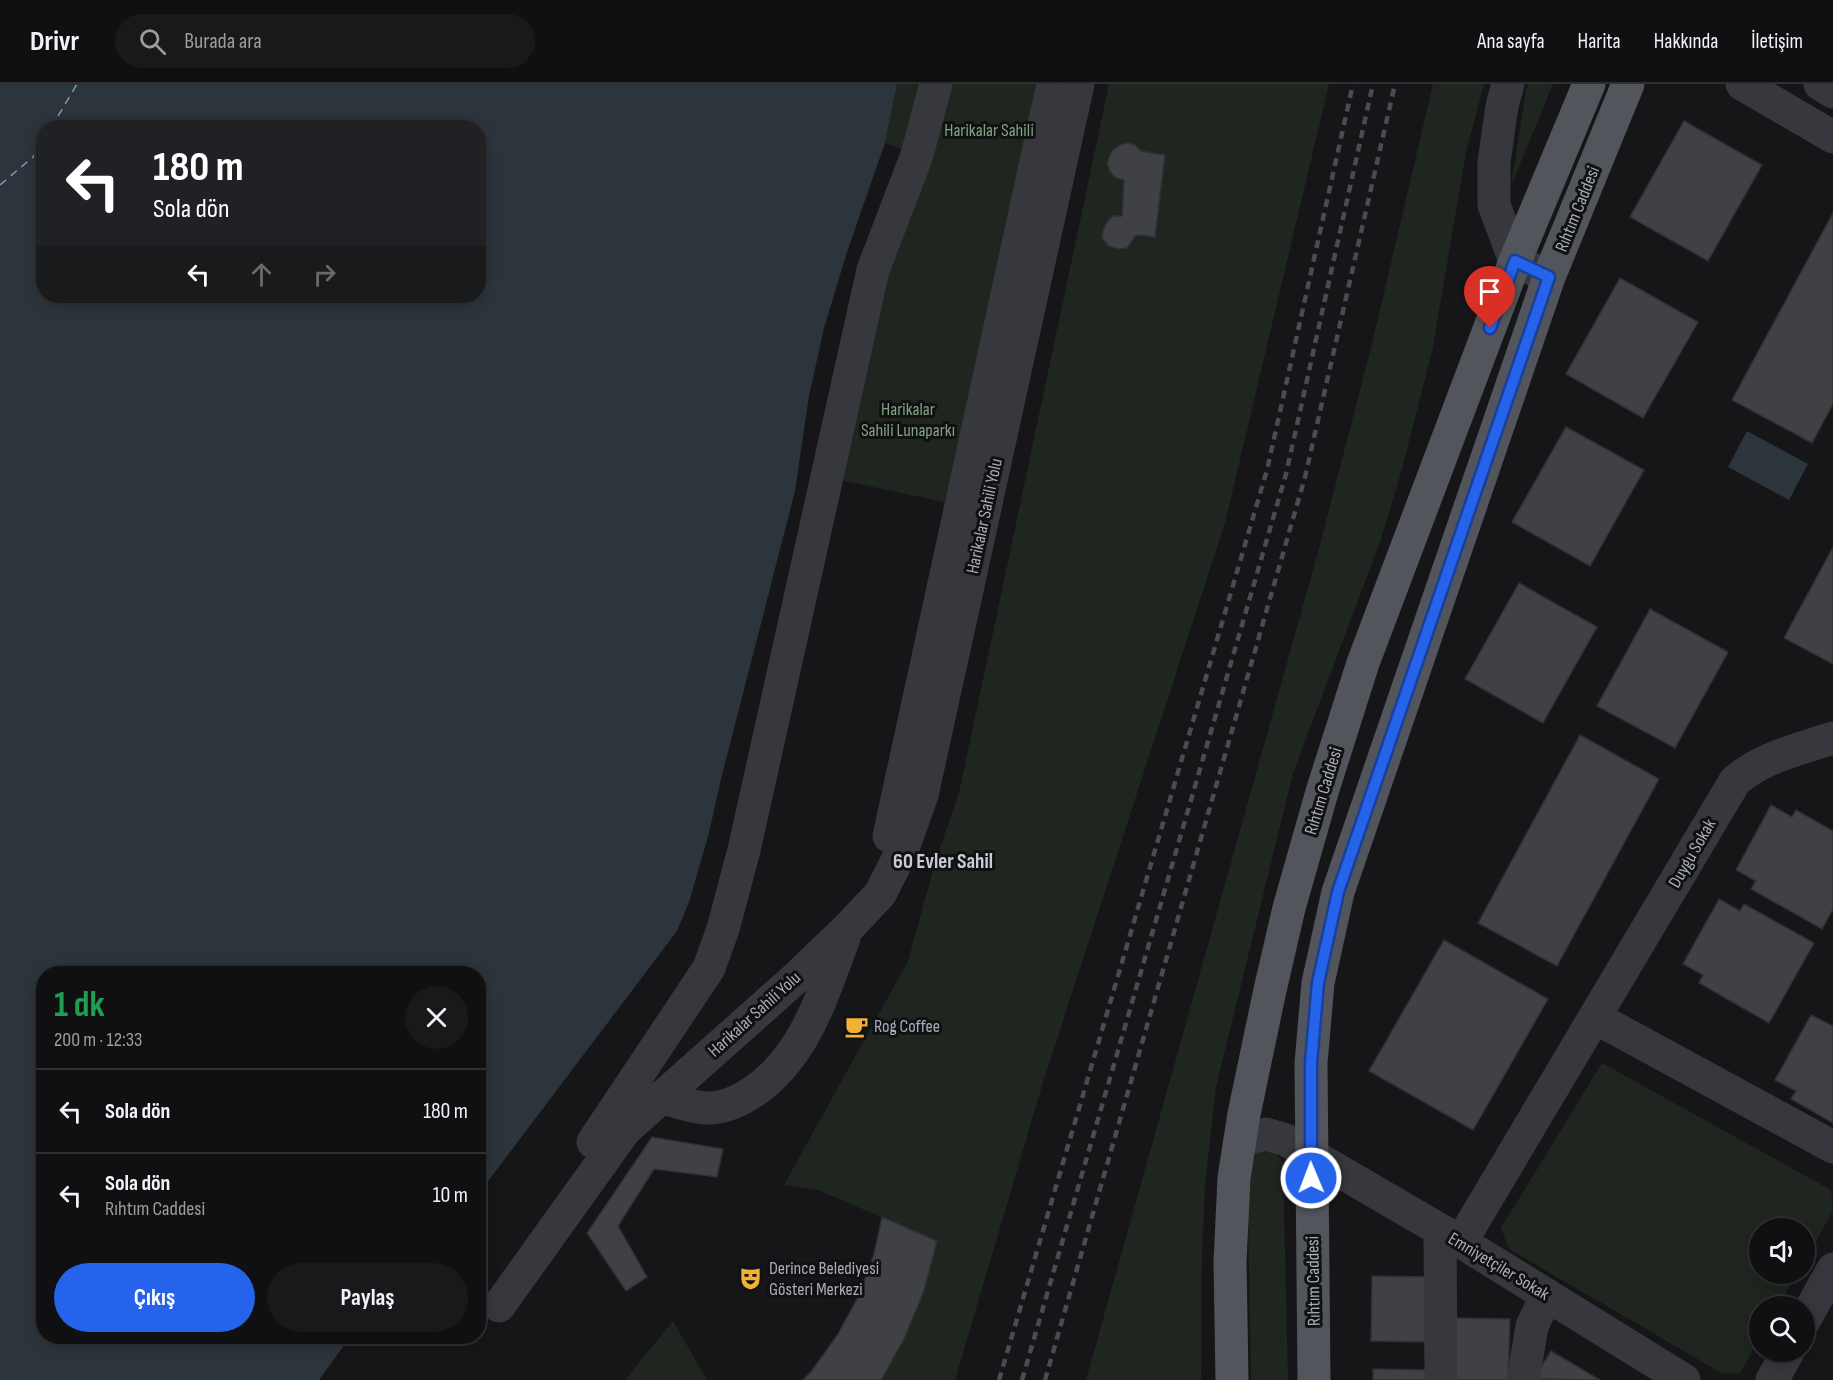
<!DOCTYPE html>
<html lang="tr">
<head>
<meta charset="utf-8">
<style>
  :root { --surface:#101012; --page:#19191b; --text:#f1f3f6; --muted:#9c9d9f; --line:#303032; --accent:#2563eb }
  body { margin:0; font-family:"Sofia Sans Condensed",sans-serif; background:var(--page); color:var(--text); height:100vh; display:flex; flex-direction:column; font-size:22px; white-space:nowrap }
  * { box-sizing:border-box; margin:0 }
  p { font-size:20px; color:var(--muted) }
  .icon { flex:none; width:33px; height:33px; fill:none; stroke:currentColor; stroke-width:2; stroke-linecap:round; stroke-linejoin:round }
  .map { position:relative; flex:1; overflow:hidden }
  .details { position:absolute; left:36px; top:882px; width:450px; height:378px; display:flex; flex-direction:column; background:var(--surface); border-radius:24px; box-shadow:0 3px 15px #0003,0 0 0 2px var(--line) }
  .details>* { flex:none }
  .hud { position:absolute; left:36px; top:36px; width:450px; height:183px; border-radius:24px; box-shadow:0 3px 15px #0003,0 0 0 2px var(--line); background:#202124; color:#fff; overflow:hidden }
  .fabs { position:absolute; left:1749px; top:1134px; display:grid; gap:12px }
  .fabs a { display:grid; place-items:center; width:66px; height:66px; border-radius:50%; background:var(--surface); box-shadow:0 3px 15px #0003,0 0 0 2px var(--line); font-size:30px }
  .pin { position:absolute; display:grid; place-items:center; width:51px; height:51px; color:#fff; margin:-62px -26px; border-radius:50% 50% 50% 0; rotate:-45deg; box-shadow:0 0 6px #0007 }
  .pin .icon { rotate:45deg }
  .me { position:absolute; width:66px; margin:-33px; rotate:359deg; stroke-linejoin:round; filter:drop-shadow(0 0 4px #0008) }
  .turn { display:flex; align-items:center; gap:21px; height:126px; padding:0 18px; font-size:27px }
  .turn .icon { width:78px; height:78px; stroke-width:2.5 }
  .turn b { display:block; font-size:42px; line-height:51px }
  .lanes { display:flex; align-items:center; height:57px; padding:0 18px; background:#0003; justify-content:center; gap:30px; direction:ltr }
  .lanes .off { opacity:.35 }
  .round { display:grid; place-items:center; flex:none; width:63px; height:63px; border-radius:32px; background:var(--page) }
  .head { display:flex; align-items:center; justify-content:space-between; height:102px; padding:0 18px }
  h1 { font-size:36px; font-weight:700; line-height:45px; color:#1e9e55 }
  .cta { display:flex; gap:12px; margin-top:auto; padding:12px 18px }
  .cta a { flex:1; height:69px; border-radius:36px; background:var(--accent); color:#fff; font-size:24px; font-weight:700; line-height:69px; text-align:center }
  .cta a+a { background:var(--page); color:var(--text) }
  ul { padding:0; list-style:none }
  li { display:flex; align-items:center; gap:18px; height:84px; padding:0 18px; border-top:2px solid var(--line) }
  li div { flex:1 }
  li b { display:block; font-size:22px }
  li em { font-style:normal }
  header { display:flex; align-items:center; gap:36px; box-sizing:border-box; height:84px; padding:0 30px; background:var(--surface); border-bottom:2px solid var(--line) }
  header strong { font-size:28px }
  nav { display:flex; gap:33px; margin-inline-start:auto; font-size:21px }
  .search { width:420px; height:54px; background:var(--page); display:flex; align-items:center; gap:15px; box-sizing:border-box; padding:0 21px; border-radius:33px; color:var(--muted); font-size:22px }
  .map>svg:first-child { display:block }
  .green { fill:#1e261f }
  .water { fill:#2c353c; fill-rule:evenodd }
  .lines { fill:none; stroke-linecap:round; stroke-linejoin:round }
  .ferry { stroke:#7f9bb3; stroke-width:1.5; stroke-dasharray:8 6; stroke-linecap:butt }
  .building { fill:#404145; stroke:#303034; stroke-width:1.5 }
  .minor { stroke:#37383d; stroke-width:33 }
  .major { stroke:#53555c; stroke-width:33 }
  .rail { stroke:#4a4c52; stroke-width:4.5; stroke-dasharray:8 6; stroke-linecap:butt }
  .route-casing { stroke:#184099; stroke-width:15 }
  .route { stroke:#2563eb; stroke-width:10 }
  .labels { text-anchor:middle; stroke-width:6; stroke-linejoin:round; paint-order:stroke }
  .park-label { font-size:18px; fill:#7fa381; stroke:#111113 }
  .street-label { font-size:18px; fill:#a8adb8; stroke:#111113 }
  .poi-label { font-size:18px; fill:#a8adb8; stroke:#111113; text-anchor:start }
  .quarter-label { font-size:21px; font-weight:bold; fill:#c9ccd4; stroke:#111113 }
</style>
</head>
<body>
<header>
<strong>Drivr</strong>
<div class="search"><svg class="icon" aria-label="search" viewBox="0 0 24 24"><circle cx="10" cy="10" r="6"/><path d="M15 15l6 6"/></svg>Burada ara</div>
<nav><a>Ana sayfa</a><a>Harita</a><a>Hakkında</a><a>İletişim</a></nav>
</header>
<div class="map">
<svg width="1833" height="1296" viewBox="0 0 1833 1296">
  <rect width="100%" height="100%" fill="#161618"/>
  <g class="green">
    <polygon points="897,0 1045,0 958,421 826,393 917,71 885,59"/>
    <polygon points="1109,0 1329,0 1225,439 1044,995 955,1296 881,1296 937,1157 818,1106 784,1101 908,877 936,775 959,709"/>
    <polygon points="1433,0 1484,0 1466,68 1432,268 1402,385 1380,458 1293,689 1216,1003 1205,1102 1202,1170 1201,1296 1086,1296 1318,468 1371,264"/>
    <polygon points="1528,0 1553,0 1511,102 1526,6"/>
    <polygon points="1602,979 1831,1106 1833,1127 1805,1176 1804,1144 1760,1144 1760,1190 1797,1190 1778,1222 1760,1222 1759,1255 1740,1289 1723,1290 1509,1165 1501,1144"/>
    <polygon points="1258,1065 1273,1066 1283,1079 1288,1296 1251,1296 1247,1081"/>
    <polygon points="673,1237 707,1296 625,1296"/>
  </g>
  <g class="water">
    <path d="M0,0H897L885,59L847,168L824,244L809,312L795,407L721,695L709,749L689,818L677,847L479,1109L478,890H44V1252L350,1253L319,1296H0ZM44,44H478V212H44Z"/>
    <polygon points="1747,347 1808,380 1789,416 1728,383"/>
  </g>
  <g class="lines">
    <g class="ferry">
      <polyline points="51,44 77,0"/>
      <polyline points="0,101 33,73 44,56"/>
    </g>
  </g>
  <g class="building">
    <polygon points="1684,37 1762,81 1708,177 1630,133"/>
    <polygon points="1127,59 1135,61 1141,67 1165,71 1155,153 1136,151 1127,164 1119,165 1109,162 1102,154 1103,146 1107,138 1113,132 1122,132 1124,96 1116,94 1110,88 1107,79 1112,67 1120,61"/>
    <polygon points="1833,129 1833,320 1812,359 1732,316"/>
    <polygon points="1620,194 1698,238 1643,334 1566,290"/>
    <polygon points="1566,343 1644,386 1590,482 1512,438"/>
    <polygon points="1833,463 1833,580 1784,554"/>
    <polygon points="1519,499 1597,543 1543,639 1465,595"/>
    <polygon points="1650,525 1728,568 1675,664 1597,622"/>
    <polygon points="1580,651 1659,695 1557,882 1478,839"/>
    <polygon points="1771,721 1792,733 1796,726 1833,747 1833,825 1822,845 1751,805 1756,797 1736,786"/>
    <polygon points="1719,815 1740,827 1744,820 1814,859 1769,939 1699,899 1703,891 1683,880"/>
    <polygon points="1444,856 1548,915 1473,1046 1369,987"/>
    <polygon points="1811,931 1833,942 1833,1039 1791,1015 1796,1007 1775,996"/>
    <polygon points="652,1053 723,1065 717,1093 654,1085 618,1142 647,1193 626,1207 587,1149"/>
    <polygon points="882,1133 937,1157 924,1207 904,1255 881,1296 803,1296 811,1288 838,1250 859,1211 874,1170"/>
    <polygon points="1372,1192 1428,1193 1427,1258 1371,1257"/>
    <polygon points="1454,1234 1510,1235 1508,1296 1452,1296"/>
    <polygon points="1551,1267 1600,1296 1534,1295"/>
    <polygon points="1373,1285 1430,1286 1430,1296 1373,1296"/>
  </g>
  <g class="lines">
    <g class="minor">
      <polyline points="1508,0 1502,22 1494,78 1494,121 1515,177 1549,193"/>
      <polyline points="1742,0 1833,53"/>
      <polyline points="1820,0 1833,8"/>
      <polyline points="889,752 1053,0"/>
      <polyline points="1596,934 1833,1063"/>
      <path d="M660,1013C675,1017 691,1023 705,1024C721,1025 735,1019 748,1011C804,977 822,912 844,854"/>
      <polyline points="1240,1056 1266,1050 1286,1056 1461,1158 1684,1296"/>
      <polyline points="593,1058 709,884 723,845 744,766 873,186 917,71 936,0"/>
      <polyline points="1440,1146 1441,1296"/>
      <path d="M1461,1158L1735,697C1763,673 1799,665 1833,654"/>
      <polyline points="499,1222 625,1046 797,893 847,845 880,810 902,767 922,711 1078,0"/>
      <polyline points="1804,1237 1833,1185"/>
      <polyline points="1523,1296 1532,1242 1547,1211"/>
      <polyline points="1772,1296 1788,1268"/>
    </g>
    <g class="major">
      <polyline points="1232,1296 1230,1178 1234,1094 1244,1030 1270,906 1289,824 1322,708 1363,579 1515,177 1589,0"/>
      <polyline points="1314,1296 1311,979 1318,899 1338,808 1549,193 1628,0"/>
    </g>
    <g class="rail">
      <polyline points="999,1296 1267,386 1353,0"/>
      <polyline points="1022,1296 1286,390 1373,0"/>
      <polyline points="1045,1296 1305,393 1395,0"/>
    </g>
  </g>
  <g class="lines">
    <defs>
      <polyline id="route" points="1311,1094 1311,979 1318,899 1338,808 1549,193 1515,177 1490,244"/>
    </defs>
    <use href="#route" class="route-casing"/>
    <use href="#route" class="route"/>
  </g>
  <defs>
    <symbol id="cafe-bare" viewBox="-9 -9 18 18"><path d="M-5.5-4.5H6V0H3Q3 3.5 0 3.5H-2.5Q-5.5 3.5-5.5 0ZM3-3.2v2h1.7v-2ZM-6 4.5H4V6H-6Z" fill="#f2b134" stroke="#111113" stroke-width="2.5" paint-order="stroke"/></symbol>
    <symbol id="theatre-bare" viewBox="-9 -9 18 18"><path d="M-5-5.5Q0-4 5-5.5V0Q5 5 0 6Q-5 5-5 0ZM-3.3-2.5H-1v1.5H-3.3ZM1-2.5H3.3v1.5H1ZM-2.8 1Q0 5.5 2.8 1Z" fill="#f2b134" stroke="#111113" stroke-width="2.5" paint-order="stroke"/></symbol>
  </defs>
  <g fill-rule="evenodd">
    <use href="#cafe-bare" x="840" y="926" width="33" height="33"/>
    <use href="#theatre-bare" x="734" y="1178" width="33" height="33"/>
  </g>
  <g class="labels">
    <g class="park-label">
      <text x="989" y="52">Harikalar Sahili</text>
      <text x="908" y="331">Harikalar<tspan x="908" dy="21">Sahili Lunaparkı</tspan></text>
    </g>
    <g class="street-label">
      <text transform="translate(1577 125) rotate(-68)" y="6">Rıhtım Caddesi</text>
      <text transform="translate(984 432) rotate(-78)" y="6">Harikalar Sahili Yolu</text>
      <text transform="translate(1323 707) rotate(-73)" y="6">Rıhtım Caddesi</text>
      <text transform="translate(1692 769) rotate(-60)" y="6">Duygu Sokak</text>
      <text transform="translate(754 930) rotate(-42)" y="6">Harikalar Sahili Yolu</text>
      <text transform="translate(1499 1182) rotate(31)" y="6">Emniyetçiler Sokak</text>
      <text transform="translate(1313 1197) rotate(-91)" y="6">Rıhtım Caddesi</text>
    </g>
    <g class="poi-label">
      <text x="874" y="948">Rog Coffee</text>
      <text x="769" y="1190">Derince Belediyesi<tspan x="769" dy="21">Gösteri Merkezi</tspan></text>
    </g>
    <g class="quarter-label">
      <text x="943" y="784">60 Evler Sahil</text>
    </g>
  </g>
</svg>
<div class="fabs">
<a><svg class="icon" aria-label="sound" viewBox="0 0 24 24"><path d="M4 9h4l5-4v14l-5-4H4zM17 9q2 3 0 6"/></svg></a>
<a><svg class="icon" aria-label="search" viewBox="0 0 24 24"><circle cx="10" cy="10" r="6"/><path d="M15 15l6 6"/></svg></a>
</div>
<div class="pin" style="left:1490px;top:244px;background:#d93025"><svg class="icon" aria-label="arrive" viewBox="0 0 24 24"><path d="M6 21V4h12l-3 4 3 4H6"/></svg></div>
<svg class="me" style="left:1311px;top:1094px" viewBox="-20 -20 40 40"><circle r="17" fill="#2563eb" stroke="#fff" stroke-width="3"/><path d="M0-11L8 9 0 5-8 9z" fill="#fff"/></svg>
<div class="hud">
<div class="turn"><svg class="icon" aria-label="left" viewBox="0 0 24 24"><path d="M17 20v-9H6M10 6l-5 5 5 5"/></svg><div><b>180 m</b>Sola dön</div></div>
<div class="lanes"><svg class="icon" aria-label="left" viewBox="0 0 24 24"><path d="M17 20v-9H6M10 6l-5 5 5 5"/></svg><svg class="icon off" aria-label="ahead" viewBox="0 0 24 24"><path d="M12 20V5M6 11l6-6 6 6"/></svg><svg class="icon off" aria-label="right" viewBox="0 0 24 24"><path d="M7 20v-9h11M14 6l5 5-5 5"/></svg></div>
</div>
<section class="details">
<div class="head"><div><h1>1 dk</h1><p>200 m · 12:33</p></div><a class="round"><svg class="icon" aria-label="close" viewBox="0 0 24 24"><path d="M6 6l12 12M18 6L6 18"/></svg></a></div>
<ul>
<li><svg class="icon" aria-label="left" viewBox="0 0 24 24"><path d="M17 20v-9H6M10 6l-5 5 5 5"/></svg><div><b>Sola dön</b></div><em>180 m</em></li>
<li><svg class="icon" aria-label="left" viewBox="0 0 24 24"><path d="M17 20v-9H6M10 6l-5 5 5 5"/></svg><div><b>Sola dön</b><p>Rıhtım Caddesi</p></div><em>10 m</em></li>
</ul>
<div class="cta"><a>Çıkış</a><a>Paylaş</a></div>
</section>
</div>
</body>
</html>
